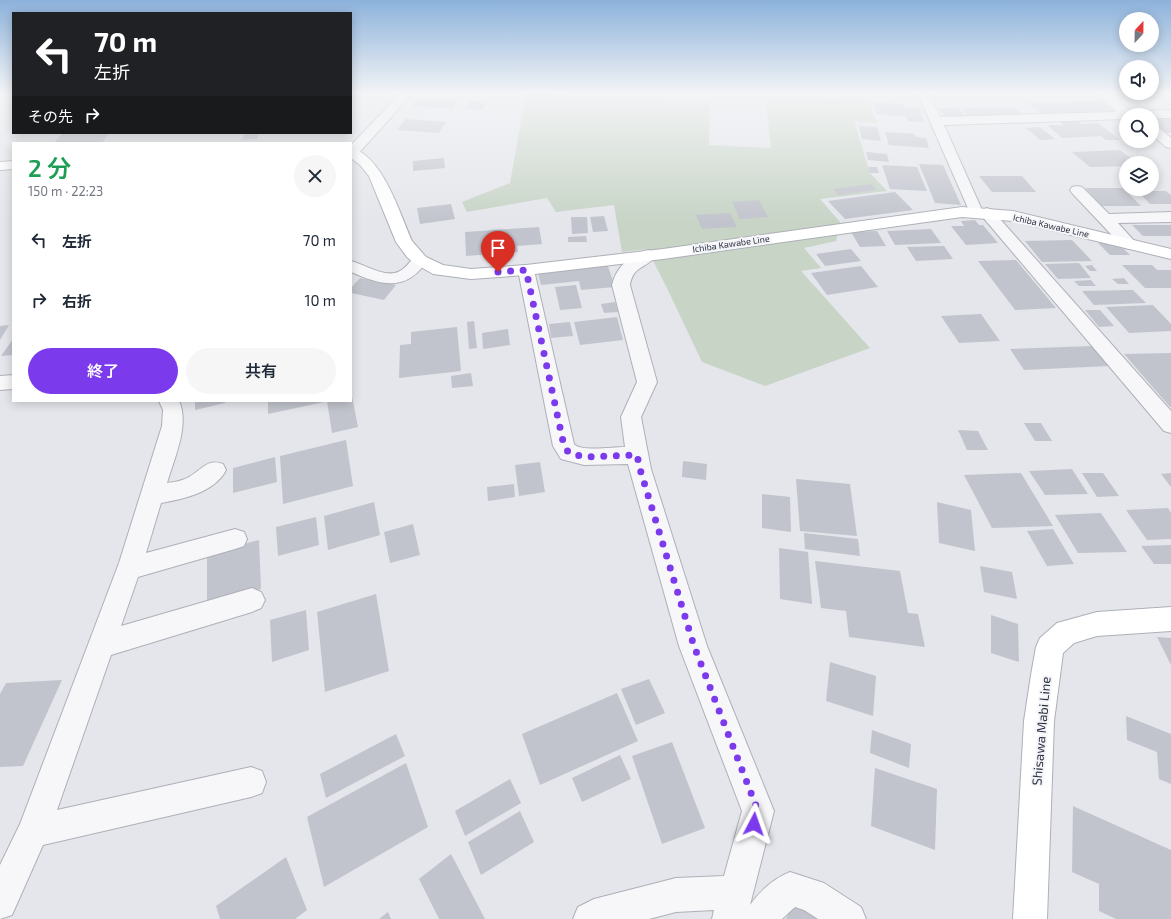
<!DOCTYPE html>
<html lang="ja">
<head>
<meta charset="utf-8">
<style>
  :root { --surface:#fff; --page:#f6f6f7; --text:#1f2937; --muted:#747a83; --accent:#7c3aed }
  body { margin:0; font-family:"Exo 2","Noto Sans JP",sans-serif; background:var(--page); color:var(--text); height:100vh; display:flex; flex-direction:column; font-size:15px; white-space:nowrap }
  * { box-sizing:border-box; margin:0 }
  p { font-size:13px; color:var(--muted) }
  .icon { flex:none; width:22px; height:22px; fill:none; stroke:currentColor; stroke-width:2; stroke-linecap:round; stroke-linejoin:round }
  .map { position:relative; flex:1; overflow:hidden }
  .sheet { position:absolute; left:12px; top:142px; width:340px; height:260px; display:flex; flex-direction:column; background:var(--surface); border-radius:0px; box-shadow:0 2px 10px #0003 }
  .sheet>* { flex:none }
  .hud { position:absolute; left:12px; top:12px; width:340px; height:122px; border-radius:0px; box-shadow:0 2px 10px #0003; background:#202124; color:#fff; overflow:hidden }
  .needle { width:26px; rotate:22deg }
  .controls { position:absolute; left:1119px; top:12px; display:grid; gap:8px }
  .controls a { display:grid; place-items:center; width:40px; height:40px; border-radius:50%; background:var(--surface); box-shadow:0 2px 10px #0003; font-size:20px }
  .pin { position:absolute; display:grid; place-items:center; width:34px; height:34px; color:#fff; margin:-41px -17px; border-radius:50% 50% 50% 0; rotate:-45deg; box-shadow:0 0 4px #0007 }
  .pin .icon { rotate:45deg }
  .me { position:absolute; width:44px; margin:-22px; rotate:4deg; stroke-linejoin:round; filter:drop-shadow(0 0 3px #0008) }
  .turn { display:flex; align-items:center; gap:14px; height:84px; padding:0 16px; font-size:18px }
  .turn .icon { width:52px; height:52px; stroke-width:2.5 }
  .turn b { display:block; font-size:28px; line-height:34px }
  .then { display:flex; align-items:center; height:38px; padding:0 16px; background:#0003; gap:8px; font-size:15px }
  .round { display:grid; place-items:center; flex:none; width:42px; height:42px; border-radius:21px; background:var(--page) }
  .summary { display:flex; align-items:center; justify-content:space-between; height:68px; padding:0 16px }
  h1 { font-size:24px; font-weight:600; line-height:30px; color:#1e9e55 }
  .button { display:flex; gap:8px; margin-top:auto; padding:8px 16px }
  .button a { flex:1; height:46px; border-radius:24px; background:var(--accent); color:#fff; font-size:16px; font-weight:600; line-height:46px; text-align:center }
  .button a+a { background:var(--page); color:var(--text) }
  ul { padding:0; list-style:none }
  li { display:flex; align-items:center; gap:12px; height:60px; padding:0 16px }
  li div { flex:1 }
  li b { display:block; font-size:15px }
  li em { font-style:normal }
  .map>svg:first-child { display:block }
  .green { fill:#c7d4c6 }
  .building { fill:#c2c4cd }
  .lines { fill:none; stroke-linecap:round; stroke-linejoin:round }
  .minor-casing { stroke:#adb0b8; stroke-width:2 }
  .secondary-casing { stroke:#adb0b8; stroke-width:2 }
  .minor { fill:#f7f7f9; fill-rule:evenodd }
  .secondary { fill:#fff; fill-rule:evenodd }
  .route { stroke:#7c3aed; stroke-width:7; stroke-dasharray:0 12.6 }
  .labels { text-anchor:middle; stroke-width:4; stroke-linejoin:round; paint-order:stroke }
  .far-street-label { font-size:9px; fill:#2d3142; stroke:#f4f5f8 }
  .near-street-label { font-size:13px; fill:#2d3142; stroke:#f4f5f8 }
</style>
</head>
<body>
<div class="map">
<svg width="1171" height="919" viewBox="0 0 1171 919">
  <rect width="100%" height="100%" fill="#e4e6eb"/>
  <polygon class="green" points="526,94 710,101 709,145 771,148 766,102 773,96 868,99 877,123 854,121 870,173 887,191 820,199 840,222 836,241 804,248 821,268 801,271 870,348 765,386 702,362 666,286 647,249 622,252 614,205 556,212 547,198 467,212 462,202 510,183"/>
  <g class="building">
    <polygon points="418,98 458,100 453,109 412,106"/>
    <polygon points="810,98 839,98 842,104 813,104"/>
    <polygon points="470,101 486,102 482,110 465,109"/>
    <polygon points="1102,101 1117,113 1041,114 1028,103"/>
    <polygon points="873,102 904,104 905,107 919,108 924,122 908,121 907,117 877,114"/>
    <polygon points="1014,107 1023,115 970,117 961,108"/>
    <polygon points="938,108 958,108 966,116 945,116"/>
    <polygon points="1152,118 1171,118 1171,133 1162,133 1152,124"/>
    <polygon points="405,119 446,122 439,133 397,130"/>
    <polygon points="1058,120 1076,120 1081,124 1098,123 1120,140 1106,140 1101,136 1062,138 1047,125 1063,125"/>
    <polygon points="859,126 877,127 881,141 862,139"/>
    <polygon points="1040,127 1055,139 1040,140 1026,128"/>
    <polygon points="885,132 915,134 916,137 926,138 929,148 889,145"/>
    <polygon points="63,133 109,133 102,143 54,143"/>
    <polygon points="245,133 259,133 257,139 242,140"/>
    <polygon points="1120,150 1137,163 1126,163 1126,166 1090,167 1072,152"/>
    <polygon points="866,152 887,154 889,162 868,160"/>
    <polygon points="444,158 445,168 413,171 413,161"/>
    <polygon points="919,164 943,165 961,205 935,203"/>
    <polygon points="882,165 917,167 927,191 890,189"/>
    <polygon points="868,167 877,167 879,173 870,173"/>
    <polygon points="979,176 1022,176 1036,192 992,192"/>
    <polygon points="871,184 877,190 838,195 833,189"/>
    <polygon points="1085,188 1123,188 1141,206 1102,206"/>
    <polygon points="1137,191 1166,191 1171,195 1171,204 1150,204"/>
    <polygon points="895,192 913,210 845,219 828,201"/>
    <polygon points="759,200 768,217 740,219 732,202"/>
    <polygon points="451,204 455,219 420,224 417,208"/>
    <polygon points="730,213 737,227 702,229 696,215"/>
    <polygon points="604,216 608,231 593,232 590,217"/>
    <polygon points="571,217 587,217 588,233 572,234"/>
    <polygon points="975,220 979,225 983,225 998,243 966,245 951,226 964,226 961,221"/>
    <polygon points="1132,225 1171,225 1171,236 1143,236"/>
    <polygon points="539,227 542,244 517,246 518,252 466,256 465,232"/>
    <polygon points="931,229 941,243 895,245 887,231"/>
    <polygon points="877,231 886,246 860,247 851,232"/>
    <polygon points="586,236 587,242 568,242 568,237"/>
    <polygon points="1072,240 1092,261 1042,262 1025,241"/>
    <polygon points="1117,242 1130,255 1110,255 1098,243"/>
    <polygon points="944,246 953,259 916,261 907,247"/>
    <polygon points="851,249 861,261 825,266 816,254"/>
    <polygon points="1016,260 1056,308 1015,310 978,261"/>
    <polygon points="1079,263 1091,278 1058,279 1045,264"/>
    <polygon points="1092,265 1097,271 1090,271 1085,266"/>
    <polygon points="1122,265 1152,265 1157,270 1171,270 1171,288 1145,288"/>
    <polygon points="608,266 615,287 581,290 579,281 541,285 538,273"/>
    <polygon points="861,266 878,287 827,295 811,273"/>
    <polygon points="360,278 396,285 384,300 351,293 351,288"/>
    <polygon points="1124,278 1129,284 1118,284 1112,279"/>
    <polygon points="1091,280 1096,286 1079,286 1074,281"/>
    <polygon points="576,285 582,308 560,310 555,287"/>
    <polygon points="1133,290 1146,303 1094,305 1082,291"/>
    <polygon points="615,302 618,312 604,313 601,304"/>
    <polygon points="1153,305 1171,324 1171,331 1129,333 1106,307"/>
    <polygon points="1085,310 1100,310 1114,326 1099,327"/>
    <polygon points="981,314 1000,341 959,343 941,316"/>
    <polygon points="617,317 623,340 580,345 574,322"/>
    <polygon points="474,321 477,348 469,349 467,322"/>
    <polygon points="570,322 573,336 551,338 549,324"/>
    <polygon points="9,325 0,340 0,326"/>
    <polygon points="457,327 461,371 399,378 400,345 411,344 411,332"/>
    <polygon points="508,329 510,345 483,349 482,333"/>
    <polygon points="13,339 13,355 1,356"/>
    <polygon points="1092,346 1109,366 1024,370 1010,349"/>
    <polygon points="1171,353 1171,407 1170,407 1124,354"/>
    <polygon points="471,373 473,386 452,388 451,376"/>
    <polygon points="351,391 358,427 332,433 327,401 351,401"/>
    <polygon points="195,401 225,401 225,403 195,410"/>
    <polygon points="268,401 324,401 324,402 268,414"/>
    <polygon points="1024,423 1041,423 1052,441 1035,441"/>
    <polygon points="958,430 978,431 988,450 967,450"/>
    <polygon points="346,440 353,486 283,504 280,456"/>
    <polygon points="275,457 277,482 233,493 233,468"/>
    <polygon points="683,461 707,464 706,480 682,477"/>
    <polygon points="540,462 545,492 519,496 515,465"/>
    <polygon points="1072,469 1088,494 1045,495 1029,471"/>
    <polygon points="1021,473 1053,526 992,528 964,475"/>
    <polygon points="1082,473 1103,473 1119,496 1097,497"/>
    <polygon points="1171,473 1171,487 1161,474"/>
    <polygon points="796,479 850,484 857,536 800,531"/>
    <polygon points="514,484 515,497 488,501 487,487"/>
    <polygon points="762,494 790,497 791,532 762,528"/>
    <polygon points="374,502 380,535 328,550 324,516"/>
    <polygon points="937,502 971,510 975,551 939,543"/>
    <polygon points="1168,508 1171,513 1171,539 1147,540 1126,510"/>
    <polygon points="1101,513 1127,552 1078,553 1055,515"/>
    <polygon points="316,517 319,545 278,556 276,527"/>
    <polygon points="413,524 420,555 390,563 384,532"/>
    <polygon points="1053,529 1074,564 1047,566 1027,531"/>
    <polygon points="804,533 858,539 860,556 805,549"/>
    <polygon points="259,540 261,589 207,605 207,554"/>
    <polygon points="1171,545 1171,564 1154,564 1141,546"/>
    <polygon points="779,548 808,552 812,604 780,599"/>
    <polygon points="815,561 900,571 908,613 918,614 925,647 849,637 846,611 821,608"/>
    <polygon points="980,566 1012,572 1017,599 984,592"/>
    <polygon points="376,594 389,671 325,692 317,612"/>
    <polygon points="306,610 309,650 272,662 270,620"/>
    <polygon points="991,615 1018,624 1019,662 991,653"/>
    <polygon points="1157,637 1171,638 1171,665"/>
    <polygon points="830,662 876,676 873,716 826,701"/>
    <polygon points="649,679 665,713 636,725 621,689"/>
    <polygon points="62,680 23,766 0,767 0,694 6,683"/>
    <polygon points="617,693 638,741 540,785 522,734"/>
    <polygon points="1126,716 1171,734 1171,784 1159,779 1157,752 1127,740"/>
    <polygon points="872,730 911,744 909,768 870,753"/>
    <polygon points="396,734 405,756 326,798 320,774"/>
    <polygon points="672,742 705,828 662,844 632,756"/>
    <polygon points="620,755 631,779 582,802 572,778"/>
    <polygon points="406,763 428,827 324,887 307,817"/>
    <polygon points="875,768 937,789 935,850 871,826"/>
    <polygon points="510,779 521,803 465,836 455,811"/>
    <polygon points="1073,806 1171,850 1171,919 1116,919 1099,911 1099,884 1072,872"/>
    <polygon points="520,811 534,842 481,875 468,842"/>
    <polygon points="451,854 485,919 439,919 419,879"/>
    <polygon points="286,857 307,910 295,919 220,919 216,906"/>
    <polygon points="795,898 823,919 786,919"/>
    <polygon points="388,912 391,919 379,919"/>
  </g>
  <g class="lines">
    <defs>
      <g id="minor">
        <polygon points="400,94 412,94 357,155 351,156 351,145"/>
        <polygon points="918,94 930,94 940,117 1117,112 1098,94 1111,94 1134,114 1139,111 1171,110 1171,118 1152,118 1152,115 1126,115 1126,119 944,125 982,210 987,208 992,210 1171,411 1171,433 1164,431 981,215 976,217 971,215"/>
        <polygon points="1152,125 1157,126 1171,138 1171,148 1166,147 1152,135"/>
        <polygon points="1077,186 1082,187 1109,214 1171,212 1171,222 1118,223 1137,244 1135,247 1129,249 1123,247 1072,193 1070,190 1072,187"/>
        <path d="M648,250L654,252L656,255C647,269 633,265 630,285L657,382L641,417L651,469L707,646L774,811L750,905C761,890 773,879 790,872L824,883L861,907L866,919H818L804,910L795,907L782,919H712L714,910L676,912L649,919H573L578,907L594,899L676,878L724,876L742,811L679,646L628,464L584,465L561,459L553,446L518,270L520,266L526,265L532,266L534,270L574,444C580,452 614,447 625,447L621,417L637,382L612,285C616,267 631,254 648,250Z"/>
        <path d="M420,255L426,257L428,260C406,292 383,286 351,272V261C367,265 388,281 403,269C410,264 411,257 420,255Z"/>
        <polygon points="13,375 13,389 0,390 0,376"/>
        <path d="M159,401H179C190,425 174,459 167,483C174,482 182,481 189,477C202,470 207,458 223,464L226,470C215,492 184,499 161,503L146,553L235,529L244,532L247,539L244,546L235,549L138,577L121,626L252,588L261,592L265,600L261,608L252,612L111,655L57,810L251,767L262,771L266,782L262,793L251,797L43,845L12,915L0,919V865L20,824L119,563L162,426L163,410Z"/>
      </g>
      <g id="secondary">
        <path d="M351,148C383,156 400,214 412,241L426,257L443,265L471,269L526,265L663,249L962,207L1013,211L1171,249V259L1013,221L962,217L663,259L526,275L471,279L433,274L414,263L407,257L396,242L369,176L360,165L351,158Z"/>
        <polygon points="13,161 13,169 0,170 0,162"/>
        <polygon points="1171,607 1171,631 1097,636 1074,643 1063,653 1054,721 1047,919 1013,919 1024,721 1031,675 1036,647 1040,638 1057,623 1097,612"/>
      </g>
    </defs>
    <use href="#minor" class="minor-casing"/>
    <use href="#secondary" class="secondary-casing"/>
    <use href="#minor" class="minor"/>
    <use href="#secondary" class="secondary"/>
  </g>
  <linearGradient id="sky" x2="0" y2="1"><stop stop-color="#8cb2db"/><stop offset="0.42" stop-color="#f3f4f6"/><stop offset="1" stop-color="#f3f4f6" stop-opacity="0"/></linearGradient>
  <rect width="1171" height="222" fill="url(#sky)"/>
  <g class="lines">
    <polyline class="route" points="498,272 526,270 564,446 569,453 584,457 637,455 640,469 694,646 758,811 754,824"/>
  </g>
  <g class="labels">
    <g class="far-street-label">
      <text transform="translate(1051 226) rotate(13)" y="3">Ichiba Kawabe Line</text>
      <text transform="translate(731 244) rotate(-8)" y="3">Ichiba Kawabe Line</text>
    </g>
    <g class="near-street-label">
      <text transform="translate(1041 731) rotate(-85)" y="5">Shisawa Mabi Line</text>
    </g>
  </g>
</svg>
<div class="controls">
<a><svg class="needle" viewBox="-14 -14 28 28"><path d="M0-13l5 13h-10z" fill="#e53935"/><path d="M0 13l5-13h-10z" fill="#747a83"/></svg></a>
<a><svg class="icon" aria-label="sound" viewBox="0 0 24 24"><path d="M4 9h4l5-4v14l-5-4H4zM17 9q2 3 0 6"/></svg></a>
<a><svg class="icon" aria-label="search" viewBox="0 0 24 24"><circle cx="10" cy="10" r="6"/><path d="M15 15l6 6"/></svg></a>
<a><svg class="icon" aria-label="layers" viewBox="0 0 24 24"><path d="M12 4l9 5-9 5-9-5zM3 14l9 5 9-5"/></svg></a>
</div>
<div class="pin" style="left:498px;top:272px;background:#d93025"><svg class="icon" aria-label="arrive" viewBox="0 0 24 24"><path d="M6 21V4h12l-3 4 3 4H6"/></svg></div>
<svg class="me" style="left:754px;top:824px" viewBox="-20 -20 40 40"><path d="M0-17L14 15 0 8-14 15z" fill="#7c3aed" stroke="#fff" stroke-width="4"/></svg>
<div class="hud">
<div class="turn"><svg class="icon" aria-label="left" viewBox="0 0 24 24"><path d="M17 20v-9H6M10 6l-5 5 5 5"/></svg><div><b>70 m</b>左折</div></div>
<div class="then">その先<svg class="icon" aria-label="right" viewBox="0 0 24 24"><path d="M7 20v-9h11M14 6l5 5-5 5"/></svg></div>
</div>
<section class="sheet">
<div class="summary"><div><h1>2 分</h1><p>150 m · 22:23</p></div><a class="round"><svg class="icon" aria-label="close" viewBox="0 0 24 24"><path d="M6 6l12 12M18 6L6 18"/></svg></a></div>
<ul>
<li><svg class="icon" aria-label="left" viewBox="0 0 24 24"><path d="M17 20v-9H6M10 6l-5 5 5 5"/></svg><div><b>左折</b></div><em>70 m</em></li>
<li><svg class="icon" aria-label="right" viewBox="0 0 24 24"><path d="M7 20v-9h11M14 6l5 5-5 5"/></svg><div><b>右折</b></div><em>10 m</em></li>
</ul>
<div class="button"><a>終了</a><a>共有</a></div>
</section>
</div>
</body>
</html>
